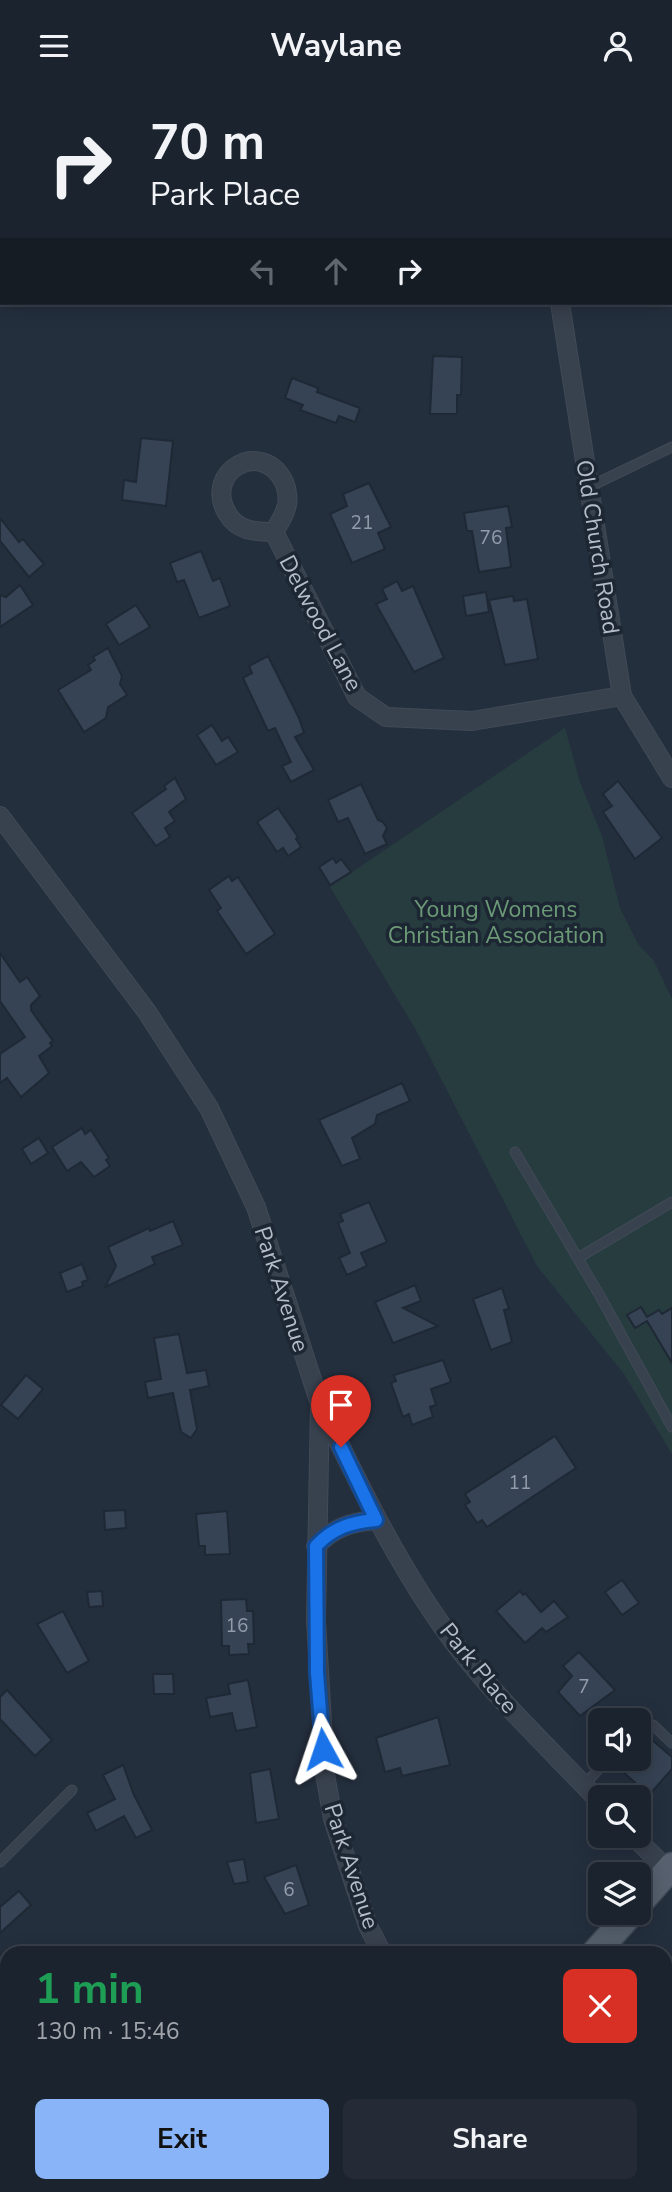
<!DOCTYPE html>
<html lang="en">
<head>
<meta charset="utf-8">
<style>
  :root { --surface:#1b232e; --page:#242b36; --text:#f1f3f6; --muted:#a0a4aa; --line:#39404a; --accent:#8ab4f8 }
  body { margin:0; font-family:"Nunito Sans",sans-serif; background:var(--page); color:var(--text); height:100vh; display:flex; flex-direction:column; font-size:26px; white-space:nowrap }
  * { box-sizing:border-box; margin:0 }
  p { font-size:23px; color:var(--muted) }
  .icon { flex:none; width:38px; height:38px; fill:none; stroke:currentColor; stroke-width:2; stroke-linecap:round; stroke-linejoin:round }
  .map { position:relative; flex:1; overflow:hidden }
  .drawer { position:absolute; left:0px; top:1855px; width:672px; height:247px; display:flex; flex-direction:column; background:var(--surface); border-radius:21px 21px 0 0; box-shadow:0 4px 18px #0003,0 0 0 2px var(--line) }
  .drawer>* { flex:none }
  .guide { position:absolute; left:0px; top:0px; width:672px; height:214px; box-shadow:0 4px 18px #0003,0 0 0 2px var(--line); background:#1b232e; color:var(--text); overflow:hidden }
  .controls { position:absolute; left:588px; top:1617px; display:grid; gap:14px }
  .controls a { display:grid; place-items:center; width:63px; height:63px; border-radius:10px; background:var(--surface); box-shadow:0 4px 18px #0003,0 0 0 2px var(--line); font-size:35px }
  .pin { position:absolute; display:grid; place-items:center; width:60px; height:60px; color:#fff; margin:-72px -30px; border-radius:50% 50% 50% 0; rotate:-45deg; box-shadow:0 0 7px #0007 }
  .pin .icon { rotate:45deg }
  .me { position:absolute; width:77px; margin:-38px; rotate:355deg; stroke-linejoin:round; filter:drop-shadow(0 0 5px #0008) }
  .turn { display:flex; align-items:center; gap:24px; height:147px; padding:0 35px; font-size:32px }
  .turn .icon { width:91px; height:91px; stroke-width:2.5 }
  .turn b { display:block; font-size:49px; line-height:60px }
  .lanes { display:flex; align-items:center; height:66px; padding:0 35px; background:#0003; justify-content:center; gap:35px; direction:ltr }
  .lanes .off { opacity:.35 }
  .round { display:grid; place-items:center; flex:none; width:74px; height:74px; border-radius:10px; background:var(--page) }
  .overview { display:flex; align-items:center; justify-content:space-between; height:119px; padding:0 35px }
  h1 { font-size:42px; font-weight:700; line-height:52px; color:#1e9e55 }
  .cta { display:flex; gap:14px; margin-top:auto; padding:14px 35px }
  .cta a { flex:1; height:80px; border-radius:10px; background:var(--accent); color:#111; font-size:28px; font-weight:700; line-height:80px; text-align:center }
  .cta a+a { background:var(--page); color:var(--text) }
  header { display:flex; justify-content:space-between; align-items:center; height:91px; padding:0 35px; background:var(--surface); font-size:32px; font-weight:700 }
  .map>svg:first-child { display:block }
  .green { fill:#263c3f }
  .building { fill:#364354; stroke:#1f2835; stroke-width:2 }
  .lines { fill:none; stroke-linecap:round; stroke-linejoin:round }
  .lane-casing { stroke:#414a57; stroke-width:11 }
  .street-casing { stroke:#414a57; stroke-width:20 }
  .primary-casing { stroke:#414a57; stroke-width:29 }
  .lane { stroke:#38414e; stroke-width:9 }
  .street { stroke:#38414e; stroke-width:18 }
  .primary { stroke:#56606e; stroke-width:26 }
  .route-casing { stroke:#114b97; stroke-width:18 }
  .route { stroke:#1a73e8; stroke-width:12 }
  .labels { text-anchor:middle; stroke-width:7; stroke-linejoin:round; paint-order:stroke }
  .number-label { font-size:19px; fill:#929caa }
  .street-label { font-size:23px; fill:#b4bcc9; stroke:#1d2633 }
  .park-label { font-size:23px; fill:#6b9a76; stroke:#1d2633 }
</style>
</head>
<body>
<header><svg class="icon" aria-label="menu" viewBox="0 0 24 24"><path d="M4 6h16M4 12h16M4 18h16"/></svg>Waylane<svg class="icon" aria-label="person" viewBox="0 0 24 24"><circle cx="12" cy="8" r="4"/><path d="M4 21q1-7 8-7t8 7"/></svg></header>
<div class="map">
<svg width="672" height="2101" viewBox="0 0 672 2101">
  <rect width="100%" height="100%" fill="#242f3e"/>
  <polygon class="green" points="565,637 580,691 602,745 620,817 638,853 654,870 672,908 672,1363 624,1283 537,1175 416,939 330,796"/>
  <g class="building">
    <polygon points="433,265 462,266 461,304 457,304 457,323 430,323"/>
    <polygon points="292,287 318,297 317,301 360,317 355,331 339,325 336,332 300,319 303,314 285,307"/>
    <polygon points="141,347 173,350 166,415 122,409 124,389 136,391"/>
    <polygon points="369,392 391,436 378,442 385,458 352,472 330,423 347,415 343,403"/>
    <polygon points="508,415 512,436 506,437 511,476 479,481 472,440 467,440 464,422"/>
    <polygon points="0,427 19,451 23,448 44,473 29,486 0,450"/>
    <polygon points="201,460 213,490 220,487 230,515 199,527 184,489 177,491 170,472"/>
    <polygon points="397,490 402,500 413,495 444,567 414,581 376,513 387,508 382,498"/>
    <polygon points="20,494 33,514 0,536 0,504 6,506"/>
    <polygon points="486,501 489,521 466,525 463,505"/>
    <polygon points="513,505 514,510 527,508 538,568 505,574 489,509"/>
    <polygon points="136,514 150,536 119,554 106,533"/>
    <polygon points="108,557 122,585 120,593 127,604 108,616 106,627 84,641 58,599 91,579 88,574 95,569 93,566"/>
    <polygon points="268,565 299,627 304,642 295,646 314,679 291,691 282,675 291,671 275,637 268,640 243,587 252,582 249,575"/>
    <polygon points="212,634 222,650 228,646 238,661 216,674 197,644"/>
    <polygon points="175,687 186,708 169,721 175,730 165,737 170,746 156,755 132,722 166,698 164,695"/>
    <polygon points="618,690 662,747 635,768 603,721 612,715 603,703"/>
    <polygon points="361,693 378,729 383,731 387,737 383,745 387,753 365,763 348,727 338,731 328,709"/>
    <polygon points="278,717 298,746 296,748 301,756 288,765 283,757 277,761 257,731"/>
    <polygon points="333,767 336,772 341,768 351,781 330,794 319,776"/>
    <polygon points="229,785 232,790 238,786 275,843 246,863 217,820 221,817 209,799"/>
    <polygon points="0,862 20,891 27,886 40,905 31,914 31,919 53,950 50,952 52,955 39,965 49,982 21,1006 7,987 0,992 0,963 25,946 0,910"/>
    <polygon points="402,992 410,1010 377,1024 375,1033 352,1047 360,1068 342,1075 319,1029"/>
    <polygon points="82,1037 85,1043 91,1039 109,1067 106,1069 110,1075 94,1086 81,1071 67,1080 52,1056"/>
    <polygon points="39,1047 48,1062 31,1073 22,1058"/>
    <polygon points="369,1111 387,1151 361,1162 367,1175 347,1184 339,1167 350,1162 338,1132 343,1130 340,1123"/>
    <polygon points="173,1130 183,1154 152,1166 155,1173 105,1196 116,1175 108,1156 149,1137 150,1140"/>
    <polygon points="82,1173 88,1189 82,1191 83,1195 67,1201 60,1182"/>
    <polygon points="415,1194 421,1210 403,1217 438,1235 393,1252 375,1211"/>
    <polygon points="502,1197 509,1218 504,1219 512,1251 491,1259 473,1208"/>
    <polygon points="641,1216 647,1226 659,1219 662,1223 672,1217 672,1272 647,1230 635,1237 627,1224"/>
    <polygon points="179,1243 187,1282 206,1279 209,1295 190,1299 197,1338 191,1347 181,1341 173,1302 148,1307 145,1291 161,1288 154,1247"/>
    <polygon points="443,1269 451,1291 431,1298 436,1314 430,1316 433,1326 412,1334 409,1323 403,1326 391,1292 396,1290 394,1284"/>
    <polygon points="26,1284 43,1298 18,1328 1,1314"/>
    <polygon points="555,1345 576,1377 487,1436 482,1429 477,1432 465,1414 470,1411 465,1403"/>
    <polygon points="125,1419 126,1437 105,1439 104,1420"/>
    <polygon points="227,1420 230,1463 205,1464 205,1455 199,1455 196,1423"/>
    <polygon points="622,1489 639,1512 622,1524 605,1501"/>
    <polygon points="102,1500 103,1515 89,1516 87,1501"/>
    <polygon points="520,1500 523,1504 525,1502 541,1521 554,1510 568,1526 546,1541 542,1537 525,1552 496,1520"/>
    <polygon points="246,1508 247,1520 253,1520 254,1553 248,1553 249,1563 229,1564 229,1555 222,1555 221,1509"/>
    <polygon points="63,1520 89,1570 67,1582 37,1533"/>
    <polygon points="579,1561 615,1599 580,1625 558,1601 572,1585 563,1575"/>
    <polygon points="153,1583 173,1583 174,1603 154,1603"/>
    <polygon points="248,1589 257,1636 236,1640 232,1622 210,1626 206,1607 230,1603 228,1593"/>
    <polygon points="7,1599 52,1649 35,1665 0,1628 0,1606"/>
    <polygon points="438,1626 450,1674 402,1685 400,1677 385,1681 376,1647"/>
    <polygon points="651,1648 672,1666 672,1678 649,1704 623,1681 634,1668 639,1668 639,1663"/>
    <polygon points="123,1674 134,1704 152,1739 136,1747 124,1725 96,1740 87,1722 115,1708 103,1684"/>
    <polygon points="270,1678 279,1728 256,1732 250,1682"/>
    <polygon points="244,1768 248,1791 234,1793 227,1771"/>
    <polygon points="296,1774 309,1814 285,1823 264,1786"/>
    <polygon points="19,1800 31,1814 0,1842 0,1816"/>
  </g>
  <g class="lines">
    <defs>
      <g id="lane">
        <polyline points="589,396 672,356"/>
        <polyline points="515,1061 600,1205 672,1336"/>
        <polyline points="578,1167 672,1111"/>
        <polyline points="639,1635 645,1632 653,1634 672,1652"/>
        <polyline points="584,1694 608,1668"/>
        <polyline points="0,1771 72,1699"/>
        <polyline points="366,1862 378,1854"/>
        <polyline points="615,2095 621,2101"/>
        <polyline points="50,2101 63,2095"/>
        <polyline points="660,2101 672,2087"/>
      </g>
      <g id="street">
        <polyline points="526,0 526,2"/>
        <polyline points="0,2 5,0"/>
        <polyline points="560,212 622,605 672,687"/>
        <path d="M274,441C255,441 237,440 227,422C203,380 262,347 284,391C287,398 289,410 286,417C284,425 278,434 274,441L357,606L386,626L472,630L622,605"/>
        <polyline points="0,725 147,921 209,1017 256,1116 320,1313 316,1529 325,1683 333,1728 368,1835 382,1862"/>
        <path d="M322,1317C363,1402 404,1487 462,1562C504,1615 554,1662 600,1711"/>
        <path d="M316,1455C333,1437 351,1431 376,1429"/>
        <polyline points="633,1745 668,1779"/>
      </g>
      <g id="primary">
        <polyline points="639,1812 672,1775"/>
        <polyline points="595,1862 631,1822"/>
        <polyline points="0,1987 7,1996"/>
        <polyline points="80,2095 84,2101"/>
        <polyline points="397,2101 401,2095"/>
      </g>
    </defs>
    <use href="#lane" class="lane-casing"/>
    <use href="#street" class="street-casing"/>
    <use href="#primary" class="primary-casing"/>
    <use href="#lane" class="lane"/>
    <use href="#street" class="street"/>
    <use href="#primary" class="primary"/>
  </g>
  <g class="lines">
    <defs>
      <path id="route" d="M323,1658L317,1582L316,1455C333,1437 351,1431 376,1429L341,1356"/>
    </defs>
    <use href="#route" class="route-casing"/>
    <use href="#route" class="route"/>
  </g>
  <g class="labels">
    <g class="number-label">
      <text x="362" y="438">21</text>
      <text x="491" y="453">76</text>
      <text x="520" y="1398">11</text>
      <text x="237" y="1541">16</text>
      <text x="584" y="1602">7</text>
      <text x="289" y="1805">6</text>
    </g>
    <g class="street-label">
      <text transform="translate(598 456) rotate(81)" y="8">Old Church Road</text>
      <text transform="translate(321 532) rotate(62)" y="8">Delwood Lane</text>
      <text transform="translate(282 1198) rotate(72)" y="8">Park Avenue</text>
      <text transform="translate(479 1577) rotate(51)" y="8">Park Place</text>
      <text transform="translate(352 1775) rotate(72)" y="8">Park Avenue</text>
    </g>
    <g class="park-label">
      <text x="496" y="826">Young Womens<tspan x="496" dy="26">Christian Association</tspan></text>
    </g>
  </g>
</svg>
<div class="controls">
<a><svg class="icon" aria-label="sound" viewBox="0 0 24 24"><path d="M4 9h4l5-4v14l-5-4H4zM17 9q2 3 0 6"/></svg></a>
<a><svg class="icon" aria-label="search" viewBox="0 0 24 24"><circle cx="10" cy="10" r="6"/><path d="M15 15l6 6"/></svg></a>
<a><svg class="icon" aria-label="layers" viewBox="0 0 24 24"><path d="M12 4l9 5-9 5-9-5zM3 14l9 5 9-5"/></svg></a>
</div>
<div class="pin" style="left:341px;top:1356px;background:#d93025"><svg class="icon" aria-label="arrive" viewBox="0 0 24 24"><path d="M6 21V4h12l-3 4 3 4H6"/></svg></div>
<svg class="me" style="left:323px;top:1658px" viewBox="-20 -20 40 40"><path d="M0-17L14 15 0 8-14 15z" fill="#1a73e8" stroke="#fff" stroke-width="4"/></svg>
<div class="guide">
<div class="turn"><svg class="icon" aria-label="right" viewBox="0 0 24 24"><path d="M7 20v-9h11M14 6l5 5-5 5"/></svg><div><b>70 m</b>Park Place</div></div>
<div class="lanes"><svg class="icon off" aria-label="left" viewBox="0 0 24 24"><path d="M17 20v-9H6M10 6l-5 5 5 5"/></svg><svg class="icon off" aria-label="ahead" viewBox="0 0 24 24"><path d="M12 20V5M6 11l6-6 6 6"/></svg><svg class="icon" aria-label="right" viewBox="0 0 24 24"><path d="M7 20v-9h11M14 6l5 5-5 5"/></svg></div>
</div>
<section class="drawer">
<div class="overview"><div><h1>1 min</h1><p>130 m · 15:46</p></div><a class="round" style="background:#d93025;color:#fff"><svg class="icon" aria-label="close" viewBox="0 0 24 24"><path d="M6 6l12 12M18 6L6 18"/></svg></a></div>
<div class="cta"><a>Exit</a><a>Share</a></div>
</section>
</div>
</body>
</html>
